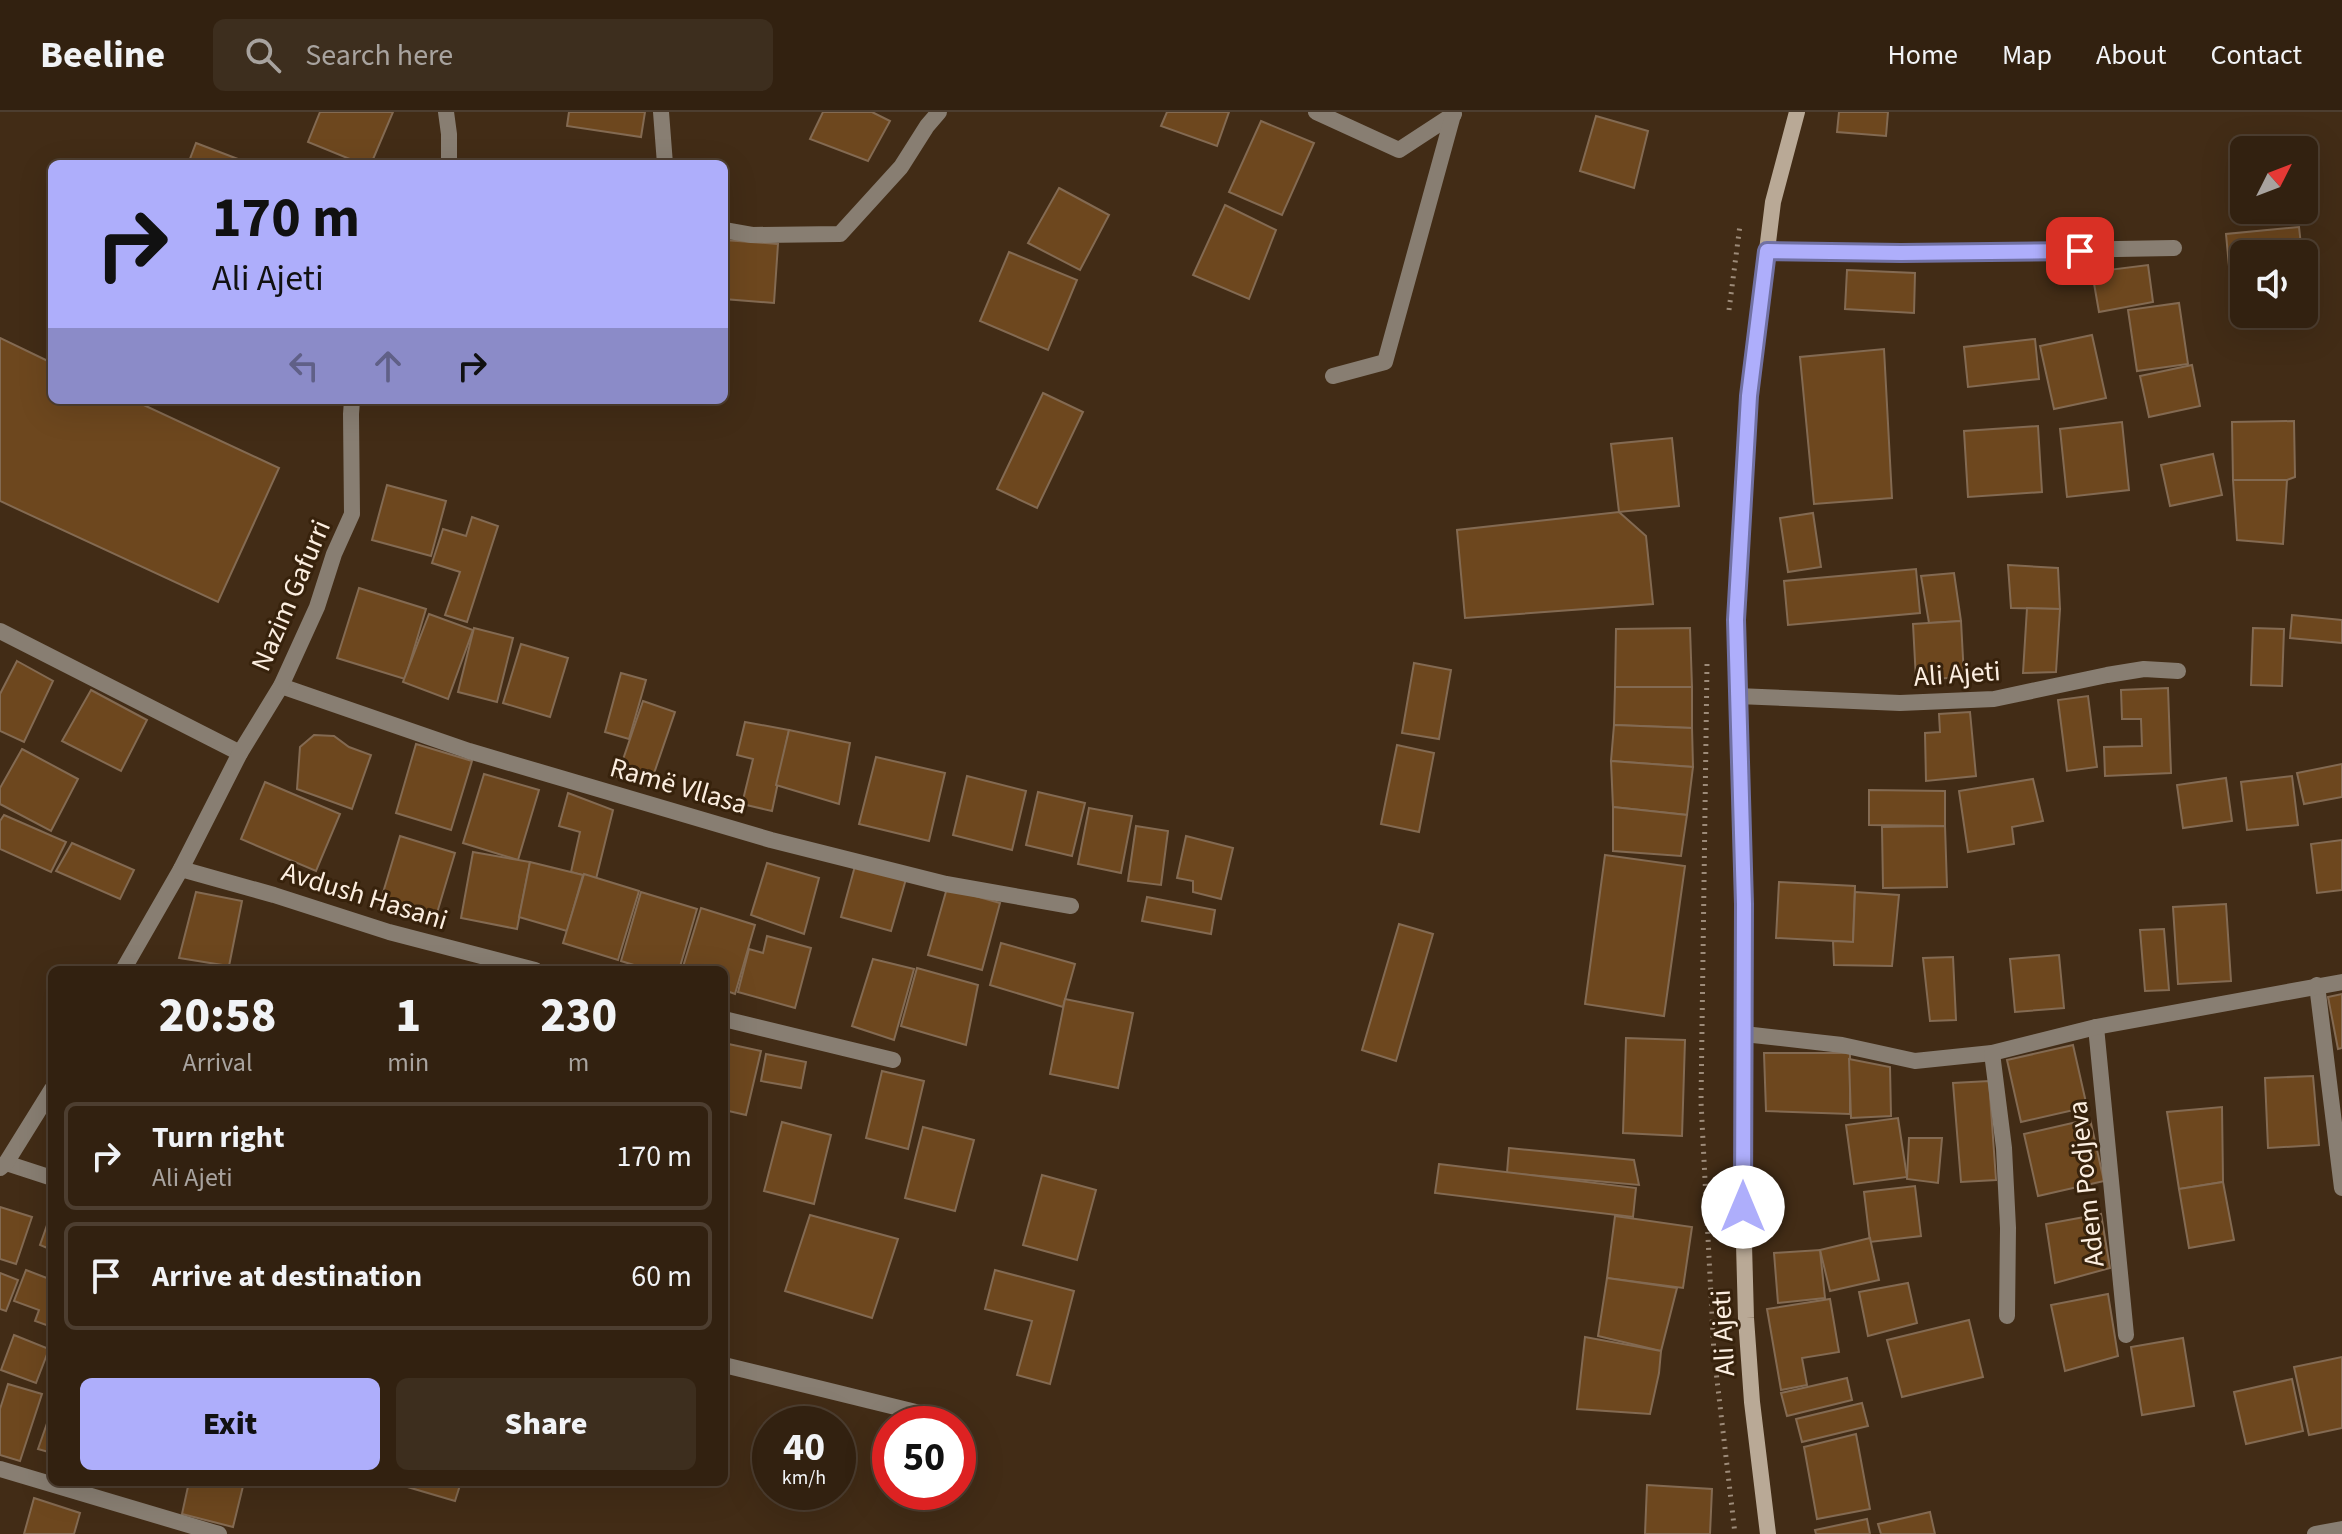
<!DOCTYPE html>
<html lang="en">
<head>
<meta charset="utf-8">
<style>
  :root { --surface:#322110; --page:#3d2e1e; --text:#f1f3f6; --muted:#a8a39f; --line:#4d3e30; --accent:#aeaefb }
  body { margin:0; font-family:"Source Sans 3",sans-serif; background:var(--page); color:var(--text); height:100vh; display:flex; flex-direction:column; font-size:30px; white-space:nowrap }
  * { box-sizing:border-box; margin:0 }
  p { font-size:26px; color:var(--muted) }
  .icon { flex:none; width:44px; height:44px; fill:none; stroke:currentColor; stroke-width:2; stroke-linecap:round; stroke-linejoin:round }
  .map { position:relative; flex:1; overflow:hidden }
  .panel { position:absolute; left:48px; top:854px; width:680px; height:520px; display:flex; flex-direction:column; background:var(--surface); border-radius:12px; box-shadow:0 8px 32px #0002,0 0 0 2px var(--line) }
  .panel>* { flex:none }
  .top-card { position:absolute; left:48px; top:48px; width:680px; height:244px; border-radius:12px; box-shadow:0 8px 32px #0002,0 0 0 2px var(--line); background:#aeaefb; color:#111; overflow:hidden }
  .needle { width:52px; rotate:48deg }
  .fabs { position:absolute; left:2230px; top:24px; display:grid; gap:16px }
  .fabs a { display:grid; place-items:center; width:88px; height:88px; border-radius:12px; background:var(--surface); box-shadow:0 8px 32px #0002,0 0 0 2px var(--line); font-size:40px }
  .speed { position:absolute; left:752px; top:1294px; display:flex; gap:16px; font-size:40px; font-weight:700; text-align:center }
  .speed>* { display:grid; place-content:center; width:104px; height:104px; border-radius:50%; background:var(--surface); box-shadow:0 8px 32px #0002,0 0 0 2px var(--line); line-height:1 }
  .speed small { font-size:20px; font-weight:400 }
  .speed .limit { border:12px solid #d22; background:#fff; color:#111 }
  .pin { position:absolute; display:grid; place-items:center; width:68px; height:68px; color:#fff; margin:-34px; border-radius:16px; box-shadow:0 4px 12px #0006 }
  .me { position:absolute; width:88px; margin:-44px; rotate:0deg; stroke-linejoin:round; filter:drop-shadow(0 0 6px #0008) }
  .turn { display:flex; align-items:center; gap:28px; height:168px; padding:0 32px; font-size:36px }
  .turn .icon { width:104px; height:104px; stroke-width:2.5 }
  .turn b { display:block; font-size:56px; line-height:68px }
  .lanes { display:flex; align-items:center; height:76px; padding:0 32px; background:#0003; justify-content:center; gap:40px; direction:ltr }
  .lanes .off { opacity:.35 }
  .eta { display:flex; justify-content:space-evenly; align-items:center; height:136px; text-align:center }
  .eta b { font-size:48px; font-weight:800; line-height:56px }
  .cta { display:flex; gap:16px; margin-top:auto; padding:16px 32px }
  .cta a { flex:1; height:92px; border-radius:12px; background:var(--accent); color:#111; font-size:32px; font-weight:800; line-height:92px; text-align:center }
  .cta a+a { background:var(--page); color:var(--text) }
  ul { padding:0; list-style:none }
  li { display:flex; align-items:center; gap:24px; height:108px; margin:0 16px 12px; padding:0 16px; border:4px solid var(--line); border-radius:12px }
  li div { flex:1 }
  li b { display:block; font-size:30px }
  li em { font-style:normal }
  header { display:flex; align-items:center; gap:48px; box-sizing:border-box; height:112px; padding:0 40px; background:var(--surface); border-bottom:2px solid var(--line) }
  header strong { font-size:38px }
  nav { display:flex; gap:44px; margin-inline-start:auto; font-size:28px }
  .search { width:560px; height:72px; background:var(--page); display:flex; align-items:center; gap:20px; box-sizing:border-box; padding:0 28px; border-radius:12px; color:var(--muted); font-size:30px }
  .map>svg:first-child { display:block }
  .building { fill:#6d471e; stroke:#836a52; stroke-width:2 }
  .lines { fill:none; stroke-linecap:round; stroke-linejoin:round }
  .path { stroke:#9d8b79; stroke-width:5; stroke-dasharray:2 6; stroke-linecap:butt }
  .minor { stroke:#887e72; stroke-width:16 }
  .secondary { stroke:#b9a996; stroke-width:16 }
  .route-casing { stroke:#7171a3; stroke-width:20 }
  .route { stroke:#aeaefb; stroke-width:14 }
  .labels { text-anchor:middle; stroke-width:6; stroke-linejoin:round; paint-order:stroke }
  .street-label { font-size:28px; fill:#fceee0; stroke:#37220c }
</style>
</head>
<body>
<header>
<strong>Beeline</strong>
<div class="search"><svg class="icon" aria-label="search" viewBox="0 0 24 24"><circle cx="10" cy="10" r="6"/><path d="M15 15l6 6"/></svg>Search here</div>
<nav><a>Home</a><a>Map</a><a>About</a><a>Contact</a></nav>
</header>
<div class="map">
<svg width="2342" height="1422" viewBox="0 0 2342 1422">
  <rect width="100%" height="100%" fill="#422c16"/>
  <g class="building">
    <polygon points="320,0 393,0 371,52 362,52 308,30"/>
    <polygon points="569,0 645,0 641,25 567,14"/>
    <polygon points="823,0 872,0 890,9 868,49 810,27"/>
    <polygon points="1167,0 1229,0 1217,34 1161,14"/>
    <polygon points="1839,0 1888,0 1886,24 1837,20"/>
    <polygon points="1596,4 1648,19 1634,76 1580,59"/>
    <polygon points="1261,9 1314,31 1282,103 1229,80"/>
    <polygon points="196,31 251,52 188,52"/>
    <polygon points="1059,76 1109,103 1080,158 1028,131"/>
    <polygon points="1225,93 1276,118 1249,187 1193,163"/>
    <polygon points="2299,115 2302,142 2244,142 2244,152 2229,154 2226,122"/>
    <polygon points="724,128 778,132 774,191 724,187"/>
    <polygon points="1009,140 1077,168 1048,238 980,209"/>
    <polygon points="2148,153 2153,190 2099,200 2092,160"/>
    <polygon points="1847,158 1915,161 1914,201 1845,197"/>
    <polygon points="2179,191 2188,252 2137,259 2128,198"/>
    <polygon points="2092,223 2106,286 2054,297 2040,234"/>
    <polygon points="0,226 52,251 52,288 133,288 279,356 218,490 0,389"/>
    <polygon points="2035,227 2039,267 1968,275 1964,235"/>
    <polygon points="1884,237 1892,386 1814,392 1800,245"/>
    <polygon points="2192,253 2200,294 2149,305 2140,264"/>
    <polygon points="1043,281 1083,300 1037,396 997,377"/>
    <polygon points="2294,309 2295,365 2287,368 2233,368 2232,310"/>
    <polygon points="2122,310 2129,378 2067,385 2060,317"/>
    <polygon points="2038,314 2042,380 1968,385 1964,319"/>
    <polygon points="1672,326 1679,394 1619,400 1611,332"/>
    <polygon points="2213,342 2222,383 2170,394 2161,353"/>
    <polygon points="2233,368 2287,368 2283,432 2237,428"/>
    <polygon points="387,373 446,389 431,444 372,428"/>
    <polygon points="1619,400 1646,424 1653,492 1465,506 1457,418"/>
    <polygon points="1813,401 1821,455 1788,460 1780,406"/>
    <polygon points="472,405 498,414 467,510 445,503 460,460 432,451 443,417 466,424"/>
    <polygon points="2008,453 2058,456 2060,497 2011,496"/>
    <polygon points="1916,457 1920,501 1788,513 1784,469"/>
    <polygon points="1954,461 1961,509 1929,511 1921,464"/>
    <polygon points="359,476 426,497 405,567 337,546"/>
    <polygon points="2027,496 2060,497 2056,560 2023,561"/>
    <polygon points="429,502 473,518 448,587 403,570"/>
    <polygon points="2292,503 2342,508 2342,531 2290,526"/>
    <polygon points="1961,509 1964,565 1916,568 1913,512"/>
    <polygon points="474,516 513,526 497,590 458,580"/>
    <polygon points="1690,516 1692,575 1615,575 1616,517"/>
    <polygon points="2253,516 2284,517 2282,574 2251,573"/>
    <polygon points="521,532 568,546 550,605 503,591"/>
    <polygon points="17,549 53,569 24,630 0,619 0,582"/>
    <polygon points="1414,551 1451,558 1439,627 1402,621"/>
    <polygon points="621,561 646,568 629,627 605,620"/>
    <polygon points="1615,575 1692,575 1692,616 1614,613"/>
    <polygon points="2168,576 2171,661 2105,664 2104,635 2142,634 2141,607 2122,607 2121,578"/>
    <polygon points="91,578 147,608 121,659 62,629"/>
    <polygon points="2088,584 2097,655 2067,659 2058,588"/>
    <polygon points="643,589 675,600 649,676 617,665"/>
    <polygon points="1970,600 1976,664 1926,669 1925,621 1940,620 1939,602"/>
    <polygon points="745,610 789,618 772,699 742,692 753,647 737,643"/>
    <polygon points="1614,613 1692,616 1693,655 1611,649"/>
    <polygon points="789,618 850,631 839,692 776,673"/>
    <polygon points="314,623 334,624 349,635 371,643 352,697 297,677 300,635"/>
    <polygon points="416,632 472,649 451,718 396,701"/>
    <polygon points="1397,633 1434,641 1419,720 1381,712"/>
    <polygon points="22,637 78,667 51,719 0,692 0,676"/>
    <polygon points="876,645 945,661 929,729 859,712"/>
    <polygon points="1611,649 1693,655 1687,703 1613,695"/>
    <polygon points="2342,652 2342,685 2304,692 2297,661"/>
    <polygon points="484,662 539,678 518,748 463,731"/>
    <polygon points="967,664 1026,679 1012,738 953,723"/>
    <polygon points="2292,664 2298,713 2247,718 2241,670"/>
    <polygon points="2226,666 2232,709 2183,716 2177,673"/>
    <polygon points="2033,667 2043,709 2012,715 2014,732 1968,740 1959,679"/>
    <polygon points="265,670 340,702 316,759 241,727"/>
    <polygon points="1869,678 1945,679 1945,714 1869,713"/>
    <polygon points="1038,680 1085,691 1072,744 1026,733"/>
    <polygon points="568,681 613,698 596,767 571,760 580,720 559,714"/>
    <polygon points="1613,695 1687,703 1681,744 1613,739"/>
    <polygon points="1089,696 1132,704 1121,761 1078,752"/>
    <polygon points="4,703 66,730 51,760 0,737 0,709"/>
    <polygon points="1136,714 1168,719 1161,773 1128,769"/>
    <polygon points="1945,714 1947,775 1883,776 1882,715"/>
    <polygon points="400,724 455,741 434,811 379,794"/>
    <polygon points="1186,724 1233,736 1221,787 1193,780 1193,769 1177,766"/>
    <polygon points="2342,728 2342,778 2317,781 2311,732"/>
    <polygon points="72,731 134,758 120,787 56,759"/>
    <polygon points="473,740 530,750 517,817 461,806"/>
    <polygon points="1605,743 1685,754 1664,904 1585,892"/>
    <polygon points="530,750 583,763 567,819 519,805"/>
    <polygon points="767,751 819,766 804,822 751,803"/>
    <polygon points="855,754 906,767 891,819 841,805"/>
    <polygon points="584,762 639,779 618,848 563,831"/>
    <polygon points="1779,770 1855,774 1853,830 1776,826"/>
    <polygon points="947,776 1000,791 982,858 928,843"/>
    <polygon points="196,780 242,789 229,854 179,846"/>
    <polygon points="641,780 697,797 679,858 650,858 621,849"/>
    <polygon points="1855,780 1899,783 1892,854 1834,853 1833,829 1853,830"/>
    <polygon points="1147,785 1215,798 1211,822 1142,809"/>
    <polygon points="2226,792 2231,869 2178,872 2173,795"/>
    <polygon points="701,796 755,813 735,882 724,878 724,858 682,858"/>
    <polygon points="1399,812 1433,822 1396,949 1362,938"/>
    <polygon points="2164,817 2169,878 2145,879 2140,818"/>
    <polygon points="767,824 811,836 795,896 738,880 749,837 763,841"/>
    <polygon points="1001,831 1075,852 1063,895 990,873"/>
    <polygon points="2059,843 2064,896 2015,900 2010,847"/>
    <polygon points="1953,845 1956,908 1930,909 1923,846"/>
    <polygon points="873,847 914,857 894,928 852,914"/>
    <polygon points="917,856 978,873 966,933 901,914"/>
    <polygon points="2342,882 2342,936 2338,937 2328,885"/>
    <polygon points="1065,887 1133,901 1118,976 1050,962"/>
    <polygon points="1626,926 1685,928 1682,1024 1623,1021"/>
    <polygon points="724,931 761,939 746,1003 724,998"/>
    <polygon points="2073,933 2087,995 2021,1010 2007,948"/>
    <polygon points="1764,941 1850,941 1850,1002 1766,999"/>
    <polygon points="766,942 806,950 801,976 761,969"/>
    <polygon points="1849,947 1890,955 1891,1004 1851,1006"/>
    <polygon points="882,959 924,969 908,1037 866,1026"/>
    <polygon points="2313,964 2319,1033 2268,1036 2265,966"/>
    <polygon points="1989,969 1996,1068 1961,1070 1953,971"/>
    <polygon points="2222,995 2223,1070 2179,1077 2167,1000"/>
    <polygon points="1898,1006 1907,1065 1854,1072 1846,1013"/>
    <polygon points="2090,1007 2104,1069 2038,1084 2024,1022"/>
    <polygon points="782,1010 831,1023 814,1092 764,1079"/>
    <polygon points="923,1015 974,1028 955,1099 905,1086"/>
    <polygon points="1909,1026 1942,1026 1938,1071 1907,1067"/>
    <polygon points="1509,1036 1634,1048 1639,1073 1507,1061"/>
    <polygon points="1439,1052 1636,1076 1633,1105 1435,1081"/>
    <polygon points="1042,1063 1096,1078 1077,1148 1023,1133"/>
    <polygon points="2223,1070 2234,1128 2189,1136 2179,1077"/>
    <polygon points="1915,1074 1921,1124 1870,1130 1864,1080"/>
    <polygon points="0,1095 32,1105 16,1152 0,1147"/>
    <polygon points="52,1099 52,1138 40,1133"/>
    <polygon points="2101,1102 2110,1156 2055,1171 2046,1112"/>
    <polygon points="810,1103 898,1127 872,1206 785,1179"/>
    <polygon points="1615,1104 1692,1115 1683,1176 1607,1166"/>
    <polygon points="1870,1126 1879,1168 1830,1179 1820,1138"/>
    <polygon points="1820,1138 1825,1186 1778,1191 1774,1141"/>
    <polygon points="26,1158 52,1168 52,1215 35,1209 39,1198 14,1189"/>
    <polygon points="995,1158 1074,1179 1050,1272 1017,1263 1032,1209 985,1197"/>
    <polygon points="0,1161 18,1168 6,1199 0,1197"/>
    <polygon points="1607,1166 1677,1176 1661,1239 1598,1224"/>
    <polygon points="1908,1171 1917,1211 1868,1224 1859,1180"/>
    <polygon points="2108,1182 2118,1244 2065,1259 2051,1193"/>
    <polygon points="1830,1187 1839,1240 1802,1246 1807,1273 1781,1278 1767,1197"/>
    <polygon points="1969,1208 1983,1265 1902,1285 1887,1228"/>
    <polygon points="14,1223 49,1237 36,1271 1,1258"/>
    <polygon points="1585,1225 1661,1239 1659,1261 1650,1302 1577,1297"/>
    <polygon points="2183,1226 2194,1294 2142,1303 2131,1235"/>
    <polygon points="2342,1245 2342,1316 2309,1323 2294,1255"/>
    <polygon points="1847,1266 1852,1288 1787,1304 1781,1281"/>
    <polygon points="2292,1267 2303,1319 2246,1332 2234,1280"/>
    <polygon points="8,1272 42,1282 20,1349 0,1343 0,1297"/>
    <polygon points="1862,1291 1868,1314 1802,1330 1796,1307"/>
    <polygon points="52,1297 52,1341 38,1337"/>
    <polygon points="1856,1322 1870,1397 1817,1407 1804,1335"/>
    <polygon points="189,1370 244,1370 233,1415 182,1402"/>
    <polygon points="405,1370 461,1370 455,1389 404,1374"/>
    <polygon points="1647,1373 1712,1377 1710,1422 1645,1422"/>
    <polygon points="34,1386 80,1401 74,1422 24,1422"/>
    <polygon points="1930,1400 1935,1422 1881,1422 1878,1412"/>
    <polygon points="1867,1407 1870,1422 1816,1422 1815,1418"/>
  </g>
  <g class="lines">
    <g class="path">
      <polyline points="1729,198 1740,113"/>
      <polyline points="1707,552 1701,990 1714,1242 1735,1422"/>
    </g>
    <g class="minor">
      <polyline points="446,0 449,22 449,52"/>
      <polyline points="661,0 665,52"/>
      <polyline points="1316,0 1399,38 1454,2"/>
      <polyline points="724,118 752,123 840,122 901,55 927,14 939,0"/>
      <polyline points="1767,139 1901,141 2174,136"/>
      <polyline points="1333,264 1385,250 1453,3"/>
      <polyline points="0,519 240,641"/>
      <polyline points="281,574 469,639 771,728 946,772 1071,794"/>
      <polyline points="1737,584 1900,591 1994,587 2107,563 2144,557 2178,559"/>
      <polyline points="181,757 274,783 389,820 535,858"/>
      <polyline points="123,858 181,757 240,641 281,574 317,495 334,442 352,402 351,302 352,288"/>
      <polyline points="2317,873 2342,1076"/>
      <polyline points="724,907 893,948"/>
      <polyline points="2096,915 2126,1223"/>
      <polyline points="1744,922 1842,933 1915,949 1992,941 2096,915 2342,870"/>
      <polyline points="1992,941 2004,1036 2008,1116 2007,1204"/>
      <polyline points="6,1051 52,1066"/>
      <polyline points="0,1056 6,1051 52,977"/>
      <polyline points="724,1253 932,1304"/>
      <polyline points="0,1357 219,1422"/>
      <polyline points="2315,1422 2342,1417"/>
    </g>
    <polyline class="secondary" points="1768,1422 1752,1290 1746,1206 1743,1095 1744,792 1736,508 1749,284 1773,90 1797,0"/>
  </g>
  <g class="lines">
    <defs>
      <polyline id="route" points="1743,1095 1744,792 1736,508 1749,284 1767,139 1901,141 2080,139"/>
    </defs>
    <use href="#route" class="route-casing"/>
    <use href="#route" class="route"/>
  </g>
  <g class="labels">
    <g class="street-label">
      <text transform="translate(290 483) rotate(-67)" y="10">Nazim Gafurri</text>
      <text transform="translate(1957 561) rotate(-4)" y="10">Ali Ajeti</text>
      <text transform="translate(679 673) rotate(16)" y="10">Ramë Vllasa</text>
      <text transform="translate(365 783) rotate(17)" y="10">Avdush Hasani</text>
      <text transform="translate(2085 1072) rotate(-96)" y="10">Adem Podjeva</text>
      <text transform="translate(1722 1221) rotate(-93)" y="10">Ali Ajeti</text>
    </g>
  </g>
</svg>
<div class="fabs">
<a><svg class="needle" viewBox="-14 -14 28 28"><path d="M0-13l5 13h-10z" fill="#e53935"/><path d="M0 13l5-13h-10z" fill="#a8a39f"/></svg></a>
<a><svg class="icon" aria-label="sound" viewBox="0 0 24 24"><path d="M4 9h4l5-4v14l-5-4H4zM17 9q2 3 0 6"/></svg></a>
</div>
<div class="speed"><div>40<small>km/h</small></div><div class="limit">50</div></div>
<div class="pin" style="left:2080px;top:139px;background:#d93025"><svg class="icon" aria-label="arrive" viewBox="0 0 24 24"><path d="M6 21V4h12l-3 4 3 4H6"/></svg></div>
<svg class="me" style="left:1743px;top:1095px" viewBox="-20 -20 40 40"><circle r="19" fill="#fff"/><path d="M0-13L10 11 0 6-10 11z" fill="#aeaefb"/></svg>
<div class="top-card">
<div class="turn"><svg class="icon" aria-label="right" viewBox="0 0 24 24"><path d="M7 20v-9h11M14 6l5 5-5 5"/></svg><div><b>170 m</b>Ali Ajeti</div></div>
<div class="lanes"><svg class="icon off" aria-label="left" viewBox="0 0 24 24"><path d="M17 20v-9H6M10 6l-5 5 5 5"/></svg><svg class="icon off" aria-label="ahead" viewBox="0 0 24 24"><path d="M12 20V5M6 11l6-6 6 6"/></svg><svg class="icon" aria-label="right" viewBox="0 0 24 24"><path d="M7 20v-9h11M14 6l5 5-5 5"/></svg></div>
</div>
<section class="panel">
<div class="eta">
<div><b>20:58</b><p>Arrival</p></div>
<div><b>1</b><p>min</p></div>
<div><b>230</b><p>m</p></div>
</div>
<ul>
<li><svg class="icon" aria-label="right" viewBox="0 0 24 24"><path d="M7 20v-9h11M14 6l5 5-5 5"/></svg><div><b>Turn right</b><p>Ali Ajeti</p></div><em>170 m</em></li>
<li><svg class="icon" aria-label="arrive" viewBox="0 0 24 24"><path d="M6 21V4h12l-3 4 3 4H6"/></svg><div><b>Arrive at destination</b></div><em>60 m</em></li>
</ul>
<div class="cta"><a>Exit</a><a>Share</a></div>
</section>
</div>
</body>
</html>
